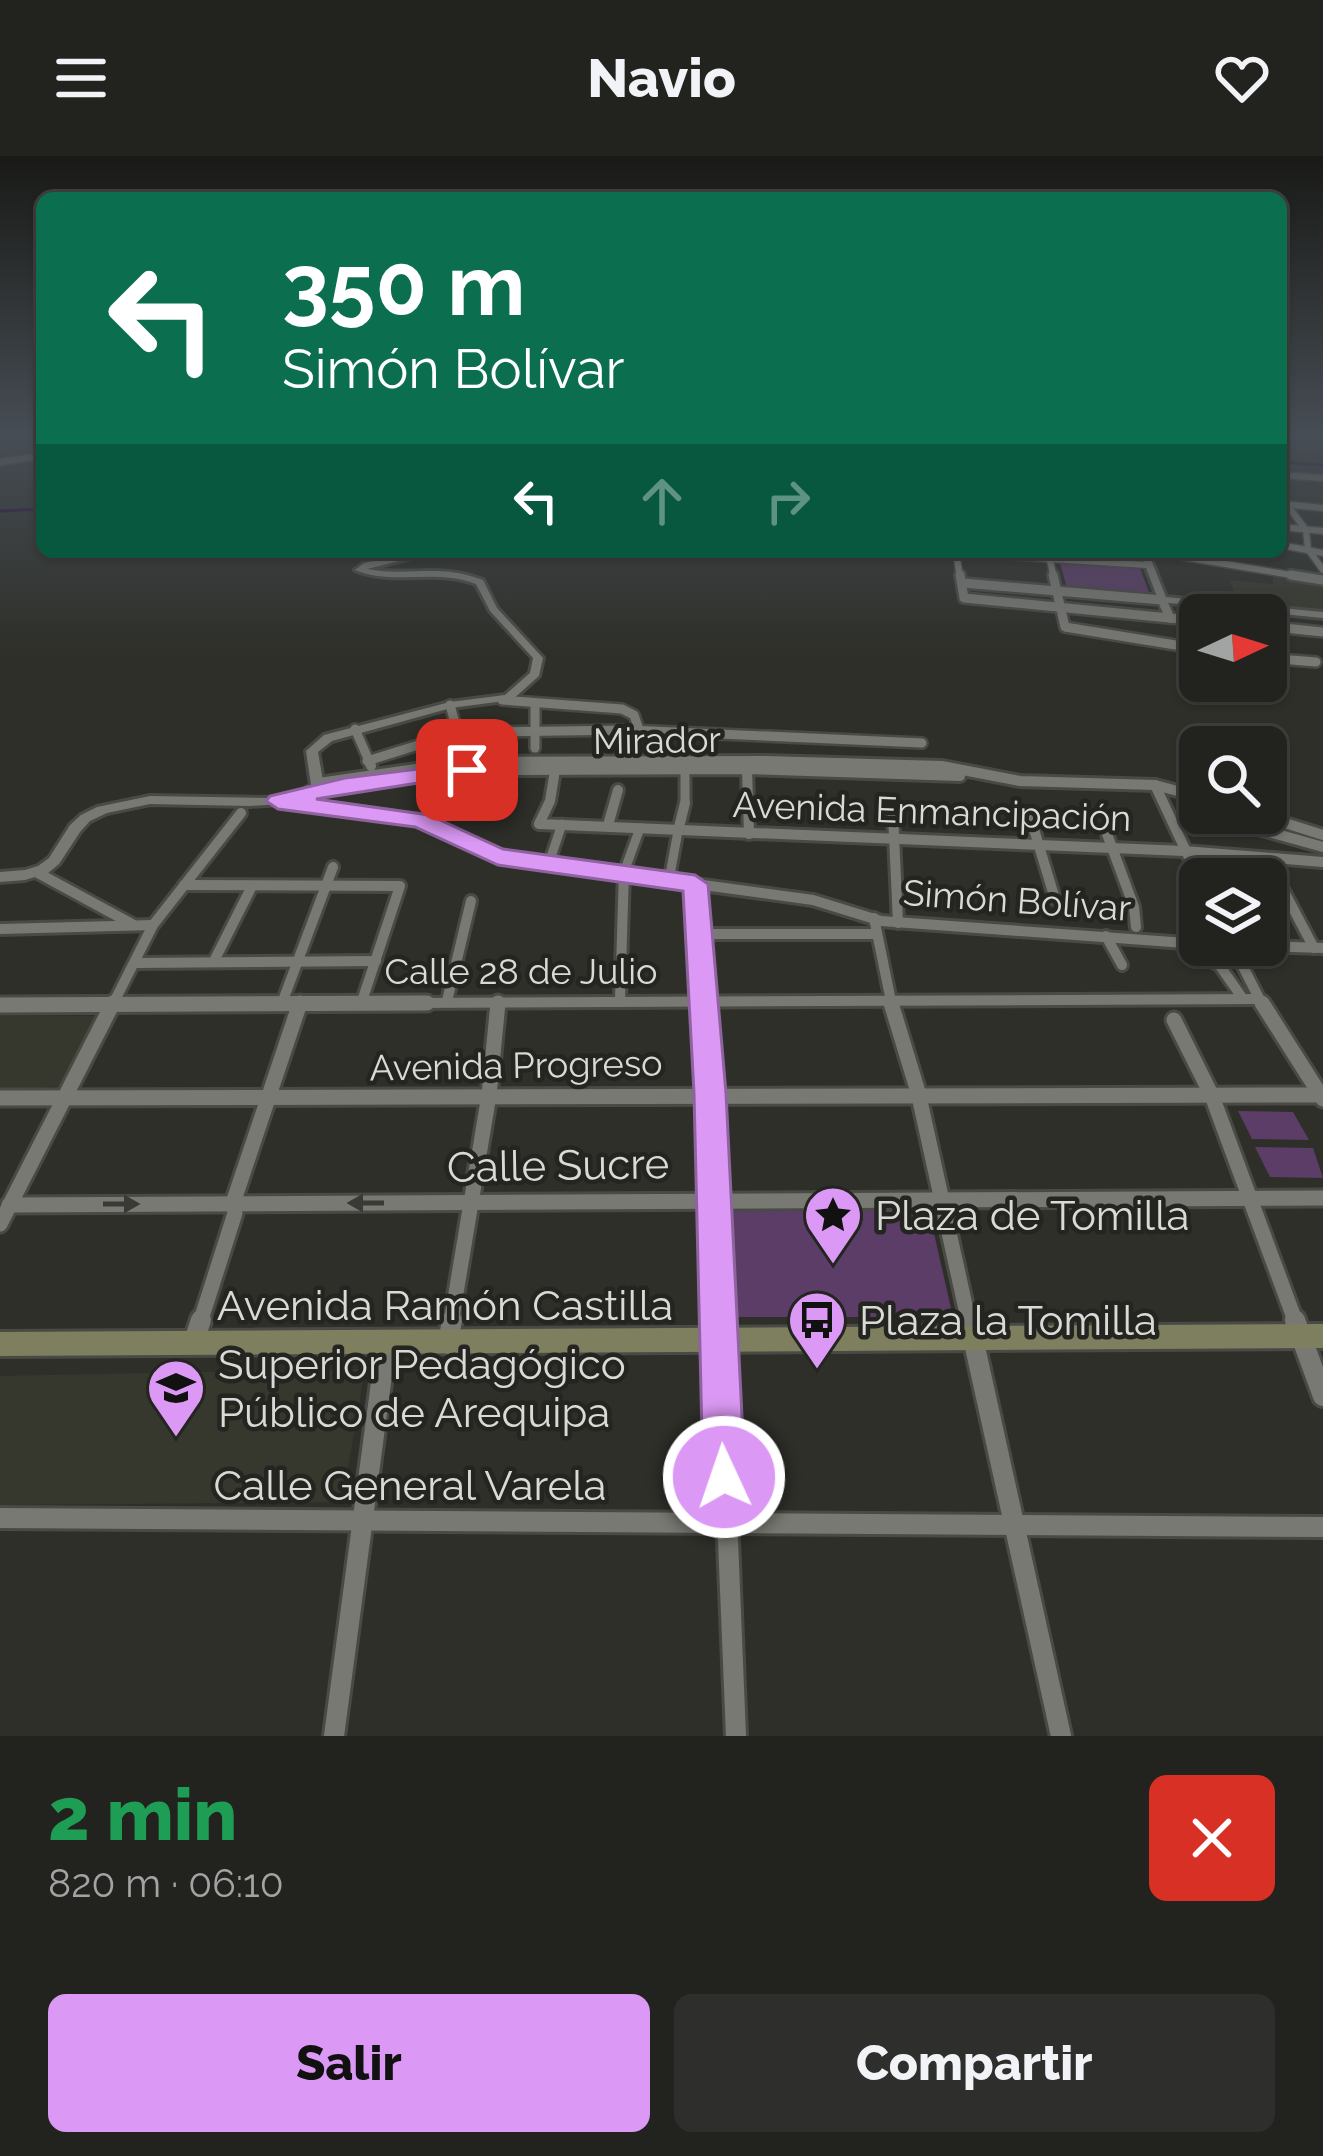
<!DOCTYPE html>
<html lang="es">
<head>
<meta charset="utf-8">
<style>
  :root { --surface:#22231f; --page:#2e2f2c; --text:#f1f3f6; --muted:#a2a4a4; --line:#3f403d; --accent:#db99f5 }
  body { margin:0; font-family:Raleway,sans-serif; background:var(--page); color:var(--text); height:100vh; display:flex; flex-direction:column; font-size:45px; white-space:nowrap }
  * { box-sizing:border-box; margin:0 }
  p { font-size:39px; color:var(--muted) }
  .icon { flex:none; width:66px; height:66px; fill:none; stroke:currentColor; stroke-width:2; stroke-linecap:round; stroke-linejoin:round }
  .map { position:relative; height:1580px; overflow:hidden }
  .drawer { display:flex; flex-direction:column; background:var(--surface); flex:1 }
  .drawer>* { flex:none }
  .guide { position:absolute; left:36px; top:36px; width:1251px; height:366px; border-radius:18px; box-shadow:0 3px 9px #0004,0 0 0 3px var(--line); background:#0b6e4f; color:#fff; overflow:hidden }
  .needle { width:78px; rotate:86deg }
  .buttons { position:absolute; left:1179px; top:438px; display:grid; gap:24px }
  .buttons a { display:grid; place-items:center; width:108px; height:108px; border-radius:18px; background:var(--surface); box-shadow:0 3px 9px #0004,0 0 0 3px var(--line); font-size:60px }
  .pin { position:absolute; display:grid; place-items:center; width:102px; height:102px; color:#fff; margin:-51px; border-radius:24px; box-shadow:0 6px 18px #0006 }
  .me { position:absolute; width:132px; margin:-66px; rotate:357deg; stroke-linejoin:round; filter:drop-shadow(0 0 9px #0008) }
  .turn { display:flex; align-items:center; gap:42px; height:252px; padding:0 48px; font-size:54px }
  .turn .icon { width:156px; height:156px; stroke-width:2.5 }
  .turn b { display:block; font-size:84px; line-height:102px }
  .lanes { display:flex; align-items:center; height:114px; padding:0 48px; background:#0003; justify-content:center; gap:60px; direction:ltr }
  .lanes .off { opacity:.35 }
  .round { display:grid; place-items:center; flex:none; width:126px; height:126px; border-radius:18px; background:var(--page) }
  .summary { display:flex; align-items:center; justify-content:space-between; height:204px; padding:0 48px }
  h1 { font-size:72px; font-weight:800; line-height:90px; color:#1e9e55 }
  .action { display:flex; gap:24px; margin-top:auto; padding:24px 48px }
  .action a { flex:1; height:138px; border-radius:18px; background:var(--accent); color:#111; font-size:48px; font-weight:800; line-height:138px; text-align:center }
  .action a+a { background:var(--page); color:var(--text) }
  header { display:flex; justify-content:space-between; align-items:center; height:156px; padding:0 48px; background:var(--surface); font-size:54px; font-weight:800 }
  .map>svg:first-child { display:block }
  .built { fill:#37382d }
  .green { fill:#5b3d67 }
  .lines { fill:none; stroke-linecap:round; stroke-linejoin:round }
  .stream { stroke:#270034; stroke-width:3 }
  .pedestrian-casing { stroke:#494a45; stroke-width:15 }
  .minor-far4-casing { stroke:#494a45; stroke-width:9 }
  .minor-far3-casing { stroke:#494a45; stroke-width:14 }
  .minor-far2-casing { stroke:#494a45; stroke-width:16 }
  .minor-far1-casing { stroke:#494a45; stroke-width:21 }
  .minor-casing { stroke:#494a45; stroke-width:26 }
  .tertiary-casing { stroke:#494a45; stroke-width:6 }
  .secondary-casing { stroke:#494a45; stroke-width:6 }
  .pedestrian { stroke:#797973; stroke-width:9 }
  .minor-far4 { stroke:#797973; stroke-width:6 }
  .minor-far3 { stroke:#797973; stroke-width:9 }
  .minor-far2 { stroke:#797973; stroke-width:10 }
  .minor-far1 { stroke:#797973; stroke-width:15 }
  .minor { stroke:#797973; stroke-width:20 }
  .tertiary { fill:#797973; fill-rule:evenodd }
  .secondary { fill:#7e7f5e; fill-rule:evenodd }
  .oneway { fill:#393a35 }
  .route { fill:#db99f5; stroke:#8e639f; stroke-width:3 }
  .labels { text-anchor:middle; stroke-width:9; stroke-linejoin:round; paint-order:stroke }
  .street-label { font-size:36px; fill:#d9dad6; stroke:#242520 }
  .near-street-label { font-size:42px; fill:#d9dad6; stroke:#242520 }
  .near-poi-label { font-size:42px; fill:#d9dad6; stroke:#242520; text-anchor:start }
</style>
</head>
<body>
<header><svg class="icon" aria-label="menu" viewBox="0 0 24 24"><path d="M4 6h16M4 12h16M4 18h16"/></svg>Navio<svg class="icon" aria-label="heart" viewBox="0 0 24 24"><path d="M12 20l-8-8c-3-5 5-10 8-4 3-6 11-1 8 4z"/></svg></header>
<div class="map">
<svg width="1323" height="1580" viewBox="0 0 1323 1580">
  <rect width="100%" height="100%" fill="#2e2f29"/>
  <g class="built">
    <polygon points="1273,419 1323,427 1323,456 1240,448 1229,424 1273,428"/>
    <polygon points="0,860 93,860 98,864 65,930 0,933"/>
    <polygon points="365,1213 342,1346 0,1349 0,1220"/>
  </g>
  <g class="green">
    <polygon points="1060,407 1140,412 1150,439 1067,432"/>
    <polygon points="1238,955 1293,956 1309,984 1252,983"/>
    <polygon points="1255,991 1313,992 1323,1022 1270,1021"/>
    <polygon points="928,1051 953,1161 732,1161 725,1053"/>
  </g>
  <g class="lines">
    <g class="stream">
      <polyline points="1281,287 1323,285"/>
      <polyline points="1281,306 1323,309"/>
      <polyline points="0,355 42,353"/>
    </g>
    <defs>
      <g id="pedestrian">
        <polyline points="685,613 685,647"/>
        <polyline points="549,707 562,668"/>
        <polyline points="624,716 640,672"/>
        <polyline points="669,724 678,675"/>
      </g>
      <g id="minor-far4">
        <polyline points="0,306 42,300"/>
        <polyline points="1281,319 1323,322"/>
        <polyline points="1281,341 1306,374 1308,393 1323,414"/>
        <polyline points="1282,348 1323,352"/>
        <polyline points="1281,371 1323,375"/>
        <polyline points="1281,389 1323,397"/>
        <polyline points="938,396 1147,409"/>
        <polyline points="956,396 960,422"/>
        <polyline points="1048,396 1054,422"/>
        <polyline points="1153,396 1309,422"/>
      </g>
      <g id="minor-far3">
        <polyline points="960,419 964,442 1200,465"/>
        <polyline points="1053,419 1065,471 1200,493"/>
        <polyline points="1291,419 1323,424"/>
        <polyline points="963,427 1162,444 1170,462"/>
        <polyline points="1266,470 1323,476"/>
        <polyline points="1266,502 1316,506"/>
        <polyline points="502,544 622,553 634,559 639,574"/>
        <polyline points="535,548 535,592"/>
        <polyline points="450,549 458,578"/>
        <polyline points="355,573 370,607"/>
        <polyline points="367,605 441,582 482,576 630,574 922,587"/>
        <polyline points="455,607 847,607"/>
      </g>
      <g id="minor-far2">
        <polyline points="369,604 371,610"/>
        <polyline points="747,613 749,678"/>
        <polyline points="513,614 747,613 960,620"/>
        <polyline points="555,614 550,645 539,668 1184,695 1323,706"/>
        <polyline points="319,627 464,606 765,605 942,610 1020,625 1155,629 1200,641"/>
        <polyline points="1155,629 1200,725"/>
        <polyline points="278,645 420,664 498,701 813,744 881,765 1186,787 1220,810 1241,840"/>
        <polyline points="1253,657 1323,679"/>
        <polyline points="893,658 898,767"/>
        <polyline points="1030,660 1055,743"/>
        <polyline points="608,669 618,634"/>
        <polyline points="1255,672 1323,691"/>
        <polyline points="678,675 685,647"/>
        <polyline points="1107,678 1134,751 1136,771"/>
        <polyline points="1267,703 1314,792"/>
        <polyline points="38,717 132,768"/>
        <polyline points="695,727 704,850"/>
        <polyline points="184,729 400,730 362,845"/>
        <polyline points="874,762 892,850"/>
        <polyline points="0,773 153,769"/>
        <polyline points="700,778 875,778"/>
        <polyline points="1106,780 1122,809"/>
        <polyline points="1232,789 1263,850"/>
        <polyline points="1232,789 1323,792"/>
        <polyline points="214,805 251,732"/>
        <polyline points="136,807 376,805"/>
        <polyline points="620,844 624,716"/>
        <polyline points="447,845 471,745"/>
        <polyline points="282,847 333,711"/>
        <polyline points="0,849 1259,843"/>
        <polyline points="112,850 153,769 241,657"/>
        <polyline points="498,850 498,845"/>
      </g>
      <g id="minor-far1">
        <polyline points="704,847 719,1167"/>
        <polyline points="891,847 918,936 969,1167"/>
        <polyline points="1262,847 1323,943"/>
        <polyline points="0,849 427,847"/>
        <polyline points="1174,864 1212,940 1296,1167"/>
        <polyline points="0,942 1323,939"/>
        <polyline points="9,1049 1323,1042"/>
        <polyline points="0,1068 113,847"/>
        <polyline points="200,1167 235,1057 233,1047 300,847"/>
        <polyline points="451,1167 489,939 498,847"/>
      </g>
      <g id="minor">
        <polyline points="719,1164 736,1580"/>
        <polyline points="969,1164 1061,1580"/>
        <polyline points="1295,1164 1323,1240"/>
        <polyline points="193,1188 201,1164"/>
        <polyline points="448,1188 452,1164"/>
        <polyline points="0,1362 1323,1371"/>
        <polyline points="334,1580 386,1189"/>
      </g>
      <g id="tertiary">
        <path d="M418,396H435L367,413C410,421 438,407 483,424L497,452L543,502L539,520L512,544L451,552L332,585L318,596L324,630L298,647L249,650L150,648L107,657L90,665L80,676L59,708L48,717L25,724L0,726V716L25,714L38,710L49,702L70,669L81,659L97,651L150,640L274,642L295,639L311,629L306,595L324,579L450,546L505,539L530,517L533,502L490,455L476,428C434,412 394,430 355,414L364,407Z"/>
        <polygon points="1140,396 1148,396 1166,441 1323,456 1323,462 1159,446"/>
      </g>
      <polygon id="secondary" points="1323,1168 1323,1192 0,1200 0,1176"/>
    </defs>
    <use href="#pedestrian" class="pedestrian-casing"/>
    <use href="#minor-far4" class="minor-far4-casing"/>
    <use href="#minor-far3" class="minor-far3-casing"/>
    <use href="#minor-far2" class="minor-far2-casing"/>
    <use href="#minor-far1" class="minor-far1-casing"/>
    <use href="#minor" class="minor-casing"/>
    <use href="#tertiary" class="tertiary-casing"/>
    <use href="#secondary" class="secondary-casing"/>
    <use href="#pedestrian" class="pedestrian"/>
    <use href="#minor-far4" class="minor-far4"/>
    <use href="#minor-far3" class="minor-far3"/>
    <use href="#minor-far2" class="minor-far2"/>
    <use href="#minor-far1" class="minor-far1"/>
    <use href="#minor" class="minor"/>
    <use href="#tertiary" class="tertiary"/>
    <use href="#secondary" class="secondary"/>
  </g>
  <defs><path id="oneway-solid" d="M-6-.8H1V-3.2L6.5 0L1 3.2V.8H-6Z" transform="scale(3)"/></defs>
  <g class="oneway">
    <use href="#oneway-solid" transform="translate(366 1047) rotate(180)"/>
    <use href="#oneway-solid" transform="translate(121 1048)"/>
  </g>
  <linearGradient id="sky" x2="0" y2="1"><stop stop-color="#191a17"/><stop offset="0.56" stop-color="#464d54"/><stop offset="1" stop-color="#464d54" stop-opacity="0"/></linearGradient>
  <rect width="1323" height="499" fill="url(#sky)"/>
  <polygon class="route" points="467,607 478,614 475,618 316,643 429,659 503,693 695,719 708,728 726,937 745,1321 739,1336 724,1342 709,1336 703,1321 694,937 683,735 498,709 415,671 278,653 266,645 270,640 345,622"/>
  <defs>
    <symbol id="sight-pin" viewBox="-11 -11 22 30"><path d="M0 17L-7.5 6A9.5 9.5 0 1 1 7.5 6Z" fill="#db99f5" stroke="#242520"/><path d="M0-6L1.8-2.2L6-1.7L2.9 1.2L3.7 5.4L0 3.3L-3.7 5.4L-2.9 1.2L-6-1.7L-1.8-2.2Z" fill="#111"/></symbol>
    <symbol id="bus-pin" viewBox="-11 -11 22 30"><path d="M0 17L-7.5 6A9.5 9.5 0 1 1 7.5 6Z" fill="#db99f5" stroke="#242520"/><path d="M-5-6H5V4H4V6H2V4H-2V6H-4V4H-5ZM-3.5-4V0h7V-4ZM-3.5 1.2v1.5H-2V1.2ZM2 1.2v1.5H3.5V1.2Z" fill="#111"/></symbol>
    <symbol id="school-pin" viewBox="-11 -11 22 30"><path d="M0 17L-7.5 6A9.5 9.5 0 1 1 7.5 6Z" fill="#db99f5" stroke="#242520"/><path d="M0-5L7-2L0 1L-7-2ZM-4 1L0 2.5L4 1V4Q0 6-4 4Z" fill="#111"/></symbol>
  </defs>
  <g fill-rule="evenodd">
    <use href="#sight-pin" x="800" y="1026" width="66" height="90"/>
    <use href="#bus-pin" x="784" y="1131" width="66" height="90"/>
    <use href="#school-pin" x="143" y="1199" width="66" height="90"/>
  </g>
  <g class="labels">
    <g class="street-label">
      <text transform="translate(657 584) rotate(-1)" y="13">Mirador</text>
      <text transform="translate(932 655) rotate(2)" y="13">Avenida Enmancipación</text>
      <text transform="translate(1017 744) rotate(4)" y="13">Simón Bolívar</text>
      <text x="521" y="828">Calle 28 de Julio</text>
      <text transform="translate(516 909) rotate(-1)" y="13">Avenida Progreso</text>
    </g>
    <g class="near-street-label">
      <text transform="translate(558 1009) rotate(-1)" y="15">Calle Sucre</text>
      <text x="445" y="1164">Avenida Ramón Castilla</text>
      <text x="410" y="1344">Calle General Varela</text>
    </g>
    <g class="near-poi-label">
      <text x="875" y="1074">Plaza de Tomilla</text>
      <text x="859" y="1179">Plaza la Tomilla</text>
      <text x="218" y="1223">Superior Pedagógico<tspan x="218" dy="48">Público de Arequipa</tspan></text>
    </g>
  </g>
</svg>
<div class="buttons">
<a><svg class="needle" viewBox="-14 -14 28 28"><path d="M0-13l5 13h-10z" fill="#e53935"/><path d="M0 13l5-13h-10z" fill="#a2a4a4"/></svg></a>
<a><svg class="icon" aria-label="search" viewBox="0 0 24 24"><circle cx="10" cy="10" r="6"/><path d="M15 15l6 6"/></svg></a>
<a><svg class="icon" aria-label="layers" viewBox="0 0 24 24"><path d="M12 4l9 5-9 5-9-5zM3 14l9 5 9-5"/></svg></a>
</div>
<div class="pin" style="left:467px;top:614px;background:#d93025"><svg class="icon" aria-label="arrive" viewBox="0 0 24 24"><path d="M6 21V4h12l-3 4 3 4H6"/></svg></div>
<svg class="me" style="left:724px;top:1321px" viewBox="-20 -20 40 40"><circle r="17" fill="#db99f5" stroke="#fff" stroke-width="3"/><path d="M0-11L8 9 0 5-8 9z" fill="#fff"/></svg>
<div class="guide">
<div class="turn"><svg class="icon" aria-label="left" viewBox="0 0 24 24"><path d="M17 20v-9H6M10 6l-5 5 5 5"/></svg><div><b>350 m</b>Simón Bolívar</div></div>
<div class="lanes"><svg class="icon" aria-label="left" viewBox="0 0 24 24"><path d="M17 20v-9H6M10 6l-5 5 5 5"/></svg><svg class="icon off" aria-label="ahead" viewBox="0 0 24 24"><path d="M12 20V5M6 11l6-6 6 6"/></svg><svg class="icon off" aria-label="right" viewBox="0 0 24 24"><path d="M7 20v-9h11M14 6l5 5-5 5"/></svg></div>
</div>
</div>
<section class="drawer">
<div class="summary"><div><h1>2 min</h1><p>820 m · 06:10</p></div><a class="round" style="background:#d93025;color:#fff"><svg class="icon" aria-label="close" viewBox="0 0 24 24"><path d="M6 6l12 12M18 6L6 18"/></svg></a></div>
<div class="action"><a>Salir</a><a>Compartir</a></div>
</section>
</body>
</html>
